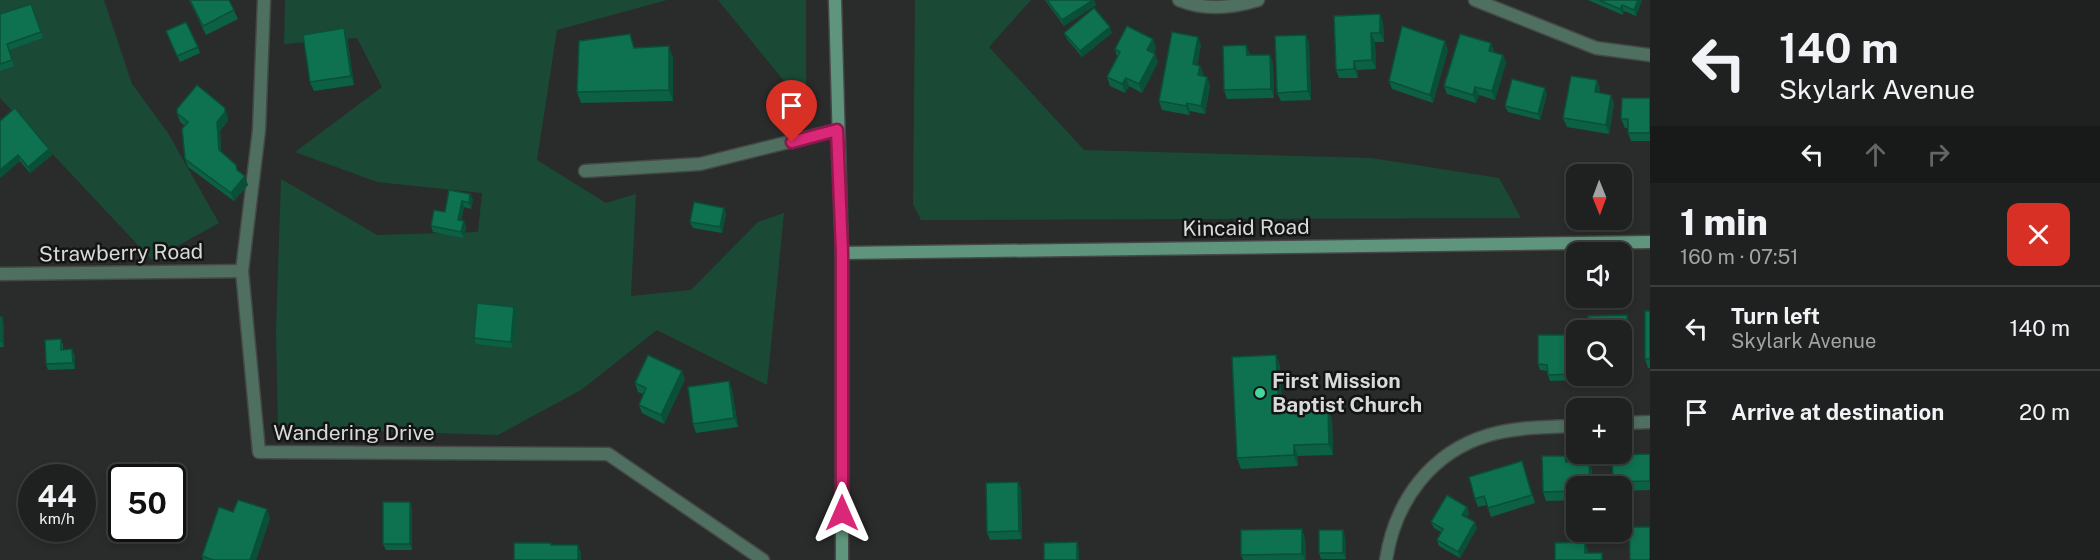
<!DOCTYPE html>
<html lang="en">
<head>
<meta charset="utf-8">
<style>
  :root { --surface:#1f2120; --page:#2c2e2d; --text:#f1f3f6; --muted:#a1a3a5; --line:#3c3e3e }
  body { margin:0; font-family:"Public Sans",sans-serif; background:var(--page); color:var(--text); height:100vh; display:flex; flex-direction:column; font-size:22px; white-space:nowrap }
  * { box-sizing:border-box; margin:0 }
  p { font-size:20px; color:var(--muted) }
  .icon { flex:none; width:33px; height:33px; fill:none; stroke:currentColor; stroke-width:2; stroke-linecap:round; stroke-linejoin:round }
  .map { position:relative; flex:1; overflow:hidden }
  .side { display:flex; flex-direction:column; background:var(--surface); width:450px }
  .side>* { flex:none }
  .guide { background:#1f2120; color:var(--text); overflow:hidden }
  .needle { width:39px; rotate:179deg }
  .tools { position:absolute; left:1566px; top:164px; display:grid; gap:12px }
  .tools a { display:grid; place-items:center; width:66px; height:66px; border-radius:12px; background:var(--surface); box-shadow:0 3px 9px #0003,0 0 0 2px var(--line); font-size:30px }
  .speed { position:absolute; left:18px; top:464px; display:flex; gap:12px; font-size:30px; font-weight:700; text-align:center }
  .speed>* { display:grid; place-content:center; width:78px; height:78px; border-radius:50%; background:var(--surface); box-shadow:0 3px 9px #0003,0 0 0 2px var(--line); line-height:1 }
  .speed small { font-size:15px; font-weight:400 }
  .speed .limit { border:3px solid #111; border-radius:9px; background:#fff; color:#111 }
  .pin { position:absolute; display:grid; place-items:center; width:51px; height:51px; color:#fff; margin:-62px -26px; border-radius:50% 50% 50% 0; rotate:-45deg; box-shadow:0 0 6px #0007 }
  .pin .icon { rotate:45deg }
  .me { position:absolute; width:66px; margin:-33px; rotate:0deg; stroke-linejoin:round; filter:drop-shadow(0 0 4px #0008) }
  .turn { display:flex; align-items:center; gap:21px; height:126px; padding:0 30px; font-size:27px }
  .turn .icon { width:78px; height:78px; stroke-width:2.5 }
  .turn b { display:block; font-size:42px; line-height:51px }
  .lanes { display:flex; align-items:center; height:57px; padding:0 30px; background:#0003; justify-content:center; gap:30px; direction:ltr }
  .lanes .off { opacity:.35 }
  .round { display:grid; place-items:center; flex:none; width:63px; height:63px; border-radius:12px; background:var(--page) }
  .head { display:flex; align-items:center; justify-content:space-between; height:102px; padding:0 30px }
  h1 { font-size:36px; font-weight:800; line-height:45px }
  ul { padding:0; list-style:none }
  li { display:flex; align-items:center; gap:18px; height:84px; padding:0 30px; border-top:2px solid var(--line) }
  li div { flex:1 }
  li b { display:block; font-size:22px }
  li em { font-style:normal }
  main { display:flex; flex:1; min-height:0 }
  .map>svg:first-child { display:block }
  .green { fill:#1a4a36 }
  .lines { fill:none; stroke-linecap:round; stroke-linejoin:round }
  .street-casing { stroke:#454846; stroke-width:15 }
  .secondary-casing { stroke:#454846; stroke-width:15 }
  .street { stroke:#4f6f60; stroke-width:12 }
  .secondary { stroke:#60957d; stroke-width:12 }
  .wall { fill:#0c6144 }
  .shaded-wall { fill:#0a4f37 }
  .building { fill:#0e714f; stroke:#0a4f37; stroke-width:1.5 }
  .route-casing { stroke:#8e194d; stroke-width:15 }
  .route { stroke:#db2777; stroke-width:10 }
  .poi-dot { fill:#48d49d; stroke:#131413; stroke-width:2 }
  .labels { text-anchor:middle; stroke-width:5; stroke-linejoin:round; paint-order:stroke }
  .street-label { font-size:21px; fill:#d8dad9; stroke:#131413 }
  .poi-label { font-size:21px; font-weight:bold; fill:#d8dad9; stroke:#131413; text-anchor:start }
</style>
</head>
<body>
<main>
<div class="map">
<svg width="1650" height="560" viewBox="0 0 1650 560">
  <rect width="100%" height="100%" fill="#292c2a"/>
  <g class="green">
    <polygon points="0,0 104,0 132,84 168,133 219,223 152,260 0,98"/>
    <polygon points="285,0 667,0 557,30 537,160 606,203 636,194 631,296 691,290 758,222 784,213 767,385 657,330 581,390 498,435 278,428 276,331 281,179 377,235 478,232 482,193 377,182 295,152 382,87 357,38 284,44"/>
    <polygon points="718,0 806,0 806,108"/>
    <polygon points="915,0 1031,0 989,47 1084,150 1371,158 1499,178 1521,218 921,220 913,204"/>
  </g>
  <g class="lines">
    <defs>
      <g id="street">
        <polyline points="264,0 259,130 242,271 259,452 608,454 763,560"/>
        <path d="M1179,0C1203,10 1232,8 1258,0"/>
        <polyline points="1475,0 1596,48 1650,55"/>
        <polyline points="585,171 700,164 837,130"/>
        <polyline points="0,274 242,271"/>
        <polyline points="1622,423 1650,422"/>
        <path d="M1386,560C1395,501 1431,452 1489,435C1516,427 1548,427 1576,426"/>
      </g>
      <g id="secondary">
        <polyline points="835,0 842,253 842,560"/>
        <polyline points="842,253 1650,242"/>
      </g>
    </defs>
    <use href="#street" class="street-casing"/>
    <use href="#secondary" class="secondary-casing"/>
    <use href="#street" class="street"/>
    <use href="#secondary" class="secondary"/>
  </g>
  <g class="wall">
    <polygon points="189,0 229,0 238,19 206,35"/>
    <polygon points="1045,0 1094,0 1096,5 1064,26"/>
    <polygon points="1588,0 1642,0 1636,16 1624,11 1623,15"/>
    <polygon points="31,4 43,38 9,50 14,66 0,71 0,14"/>
    <polygon points="1380,14 1383,22 1384,42 1375,42 1376,69 1357,70 1358,78 1339,78 1336,70"/>
    <polygon points="344,28 347,37 354,85 314,91 310,82"/>
    <polygon points="166,31 198,47 200,53 180,62"/>
    <polygon points="1064,33 1112,33 1082,57 1067,39"/>
    <polygon points="1306,35 1309,44 1311,100 1281,101 1277,93"/>
    <polygon points="1153,39 1156,48 1154,53 1158,62 1142,93 1129,86 1125,93 1110,86 1107,77 1117,57 1115,49"/>
    <polygon points="1201,45 1197,65 1204,75 1203,76 1207,77 1210,86 1205,114 1190,111 1189,115 1162,110 1159,101"/>
    <polygon points="1246,45 1250,55 1270,55 1273,63 1274,98 1227,99 1224,90"/>
    <polygon points="1448,50 1433,103 1392,89 1389,81"/>
    <polygon points="1495,52 1503,55 1506,63 1495,100 1479,95 1476,103 1447,94 1444,86"/>
    <polygon points="673,57 673,101 581,103 577,92"/>
    <polygon points="1597,80 1600,89 1599,93 1611,95 1614,104 1609,134 1567,127 1563,118"/>
    <polygon points="1547,94 1540,120 1508,112 1505,106"/>
    <polygon points="1650,98 1650,141 1631,141 1628,133 1628,128 1625,128 1621,119"/>
    <polygon points="177,113 228,117 228,121 220,131 221,152 239,172 248,185 234,201 188,167 185,159 185,126 180,122"/>
    <polygon points="0,121 49,149 52,155 30,173 20,161 0,178"/>
    <polygon points="470,194 473,200 471,209 464,207 461,221 466,227 464,238 433,232 431,226 445,212"/>
    <polygon points="724,208 726,214 722,233 693,228 690,222"/>
    <polygon points="514,307 517,313 513,348 476,344 474,338"/>
    <polygon points="1650,311 1650,368 1648,368 1645,359"/>
    <polygon points="0,317 4,323 4,347 0,347"/>
    <polygon points="1630,324 1631,374 1622,375 1622,330"/>
    <polygon points="1576,335 1576,375 1579,375 1579,380 1550,381 1548,375 1548,371 1540,370 1538,364"/>
    <polygon points="61,339 63,345 63,350 75,355 75,369 48,370 46,364"/>
    <polygon points="1276,355 1280,366 1282,410 1332,419 1333,455 1298,456 1298,466 1241,469 1237,458"/>
    <polygon points="685,379 664,424 642,413 639,405 643,394 638,392 635,383"/>
    <polygon points="729,381 732,390 738,427 696,433 693,424"/>
    <polygon points="1650,454 1650,490 1622,491 1622,486 1614,486 1613,482"/>
    <polygon points="1522,461 1535,503 1491,517 1487,505 1478,507 1475,499"/>
    <polygon points="1568,462 1592,470 1576,486 1576,500 1546,501 1543,492"/>
    <polygon points="1018,482 1021,490 1022,539 990,540 987,532"/>
    <polygon points="1467,507 1469,513 1467,517 1477,528 1460,558 1439,546 1437,540 1441,532 1434,528 1431,522"/>
    <polygon points="412,508 412,550 386,550 383,544"/>
    <polygon points="233,512 270,518 256,560 203,560 202,556"/>
    <polygon points="1345,536 1346,559 1321,559 1319,553"/>
    <polygon points="1305,538 1306,560 1243,560 1241,555"/>
  </g>
  <g class="shaded-wall">
    <polygon points="1093,0 1094,0 1096,5 1064,26 1062,20"/>
    <polygon points="1638,0 1642,0 1636,16 1634,10"/>
    <polygon points="1622,5 1624,11 1623,15 1620,9"/>
    <polygon points="1380,14 1383,22 1384,42 1380,33"/>
    <polygon points="1110,27 1112,33 1082,57 1080,51"/>
    <polygon points="344,28 347,37 354,85 351,76"/>
    <polygon points="1371,33 1375,42 1376,69 1372,60"/>
    <polygon points="1306,35 1309,44 1311,100 1308,91"/>
    <polygon points="1198,37 1201,45 1196,73 1193,64"/>
    <polygon points="1153,39 1156,48 1151,58 1147,50"/>
    <polygon points="1445,41 1448,50 1433,103 1430,95"/>
    <polygon points="1491,43 1495,52 1489,51"/>
    <polygon points="1246,45 1250,54 1250,64 1247,55"/>
    <polygon points="669,46 673,57 673,101 669,90"/>
    <polygon points="1155,54 1158,62 1142,93 1139,84"/>
    <polygon points="1270,55 1273,63 1274,98 1271,89"/>
    <polygon points="1503,55 1506,63 1495,100 1492,91"/>
    <polygon points="1354,61 1357,70 1358,78 1354,69"/>
    <polygon points="1200,66 1204,75 1202,84 1198,75"/>
    <polygon points="1207,77 1210,86 1205,114 1201,106"/>
    <polygon points="1126,78 1129,86 1125,93 1122,84"/>
    <polygon points="1597,80 1600,89 1598,101 1595,92"/>
    <polygon points="1475,87 1479,95 1476,103 1473,95"/>
    <polygon points="1545,88 1547,94 1540,120 1538,114"/>
    <polygon points="1611,95 1614,104 1609,134 1606,125"/>
    <polygon points="1187,103 1190,111 1189,115 1186,106"/>
    <polygon points="225,108 228,117 228,121 220,131 222,159 219,150 217,122"/>
    <polygon points="49,149 52,155 30,173 28,167"/>
    <polygon points="18,155 20,161 0,178 0,170"/>
    <polygon points="245,176 248,185 234,201 231,193"/>
    <polygon points="470,194 473,200 471,209 469,203"/>
    <polygon points="462,201 464,207 460,226 458,220"/>
    <polygon points="724,208 726,214 722,233 720,227"/>
    <polygon points="464,221 466,227 464,238 461,232"/>
    <polygon points="514,307 517,313 513,348 511,342"/>
    <polygon points="1627,315 1630,324 1631,374 1628,366"/>
    <polygon points="2,317 4,323 4,347 2,341"/>
    <polygon points="72,349 75,355 75,369 73,363"/>
    <polygon points="1276,355 1280,366 1283,421 1279,410"/>
    <polygon points="682,371 685,379 664,424 661,415"/>
    <polygon points="729,381 732,390 738,427 734,418"/>
    <polygon points="1328,408 1332,419 1333,455 1329,444"/>
    <polygon points="1294,445 1298,456 1298,466 1294,455"/>
    <polygon points="1589,461 1592,470 1593,486 1590,486"/>
    <polygon points="1018,482 1021,490 1022,539 1019,531"/>
    <polygon points="410,502 412,508 412,550 410,544"/>
    <polygon points="1467,507 1469,513 1465,521 1462,515"/>
    <polygon points="267,509 270,518 256,560 250,560"/>
    <polygon points="1475,522 1477,528 1460,558 1458,552"/>
    <polygon points="1302,529 1305,538 1306,560 1305,560 1302,554"/>
    <polygon points="1343,530 1345,536 1346,559 1343,553"/>
    <polygon points="1077,542 1079,548 1079,560 1077,560"/>
    <polygon points="1585,542 1588,550 1588,560 1585,553"/>
    <polygon points="578,545 581,553 581,560 578,560"/>
  </g>
  <g class="building">
    <polygon points="190,0 229,0 234,10 203,26"/>
    <polygon points="1047,0 1093,0 1062,20"/>
    <polygon points="1599,0 1638,0 1634,10 1622,5 1620,9"/>
    <polygon points="31,4 41,32 7,44 12,60 0,64 0,14"/>
    <polygon points="1094,8 1110,27 1080,51 1064,33"/>
    <polygon points="1380,14 1380,33 1371,33 1372,60 1354,61 1354,69 1336,70 1334,16"/>
    <polygon points="186,22 198,47 177,56 166,31"/>
    <polygon points="1127,26 1153,39 1147,50 1155,54 1139,84 1126,78 1122,84 1107,77 1120,52 1115,49"/>
    <polygon points="1402,26 1445,41 1430,95 1389,81"/>
    <polygon points="344,28 351,76 310,82 303,35"/>
    <polygon points="1172,32 1198,37 1193,64 1200,66 1198,75 1207,77 1201,106 1187,103 1186,106 1159,101"/>
    <polygon points="630,34 634,48 669,46 669,90 577,92 579,41"/>
    <polygon points="1460,34 1491,43 1489,51 1503,55 1492,91 1475,87 1473,95 1444,86"/>
    <polygon points="1306,35 1308,91 1277,93 1275,36"/>
    <polygon points="1246,45 1247,55 1270,55 1271,89 1224,90 1223,46"/>
    <polygon points="1571,76 1597,80 1595,92 1611,95 1606,125 1563,118"/>
    <polygon points="1512,79 1545,88 1538,114 1505,106"/>
    <polygon points="197,85 225,108 225,112 217,122 219,150 236,165 237,170 245,176 231,193 185,159 182,129 188,122 177,113 177,109"/>
    <polygon points="1622,98 1650,98 1650,133 1628,133 1628,119 1621,119"/>
    <polygon points="15,108 49,149 28,167 18,155 0,170 0,121"/>
    <polygon points="449,190 470,194 469,203 462,201 458,220 464,221 461,232 431,226 434,210 445,212"/>
    <polygon points="694,202 724,208 720,227 690,222"/>
    <polygon points="477,303 514,307 511,342 474,338"/>
    <rect x="1645" y="311" width="5" height="48"/>
    <polygon points="1627,315 1628,366 1622,366 1622,330 1589,330 1588,316"/>
    <rect x="0" y="317" width="2" height="24"/>
    <polygon points="1538,335 1576,335 1576,374 1548,375 1547,365 1538,364"/>
    <polygon points="61,339 61,350 72,349 73,363 46,364 45,340"/>
    <polygon points="648,355 682,371 661,415 639,405 646,388 635,383"/>
    <polygon points="1276,355 1279,410 1328,408 1329,444 1294,445 1294,455 1237,458 1232,357"/>
    <polygon points="729,381 734,418 693,424 688,387"/>
    <polygon points="1650,454 1650,481 1613,482 1612,455"/>
    <polygon points="1542,456 1565,456 1566,462 1589,461 1590,486 1576,486 1576,491 1543,492"/>
    <polygon points="1522,461 1532,495 1488,508 1484,496 1475,499 1469,477"/>
    <polygon points="157,462 161,477 129,477 127,470"/>
    <polygon points="1018,482 1019,531 987,532 986,483"/>
    <polygon points="1447,495 1467,507 1462,515 1475,522 1458,552 1437,540 1443,529 1431,522"/>
    <polygon points="238,500 267,509 250,560 213,560 202,556 219,507 233,512"/>
    <rect x="383" y="502" width="27" height="42"/>
    <polygon points="1629,527 1650,527 1650,560 1630,560"/>
    <polygon points="1302,529 1302,554 1241,555 1241,530"/>
    <rect x="1319" y="530" width="24" height="23"/>
    <polygon points="1077,542 1077,560 1044,560 1044,543"/>
    <polygon points="1585,542 1585,553 1602,553 1602,560 1555,560 1555,543"/>
    <polygon points="514,543 551,543 551,545 578,545 578,560 514,560"/>
  </g>
  <g class="lines">
    <defs>
      <polyline id="route" points="792,142 837,130 842,253 842,513"/>
    </defs>
    <use href="#route" class="route-casing"/>
    <use href="#route" class="route"/>
  </g>
  <circle class="poi-dot" cx="1260" cy="393" r="6"/>
  <g class="labels">
    <g class="street-label">
      <text transform="translate(1246 228) rotate(-1)" y="7">Kincaid Road</text>
      <text transform="translate(121 253) rotate(-1)" y="7">Strawberry Road</text>
      <text x="354" y="440">Wandering Drive</text>
    </g>
    <g class="poi-label">
      <text x="1272" y="388">First Mission<tspan x="1272" dy="24">Baptist Church</tspan></text>
    </g>
  </g>
</svg>
<div class="tools">
<a><svg class="needle" viewBox="-14 -14 28 28"><path d="M0-13l5 13h-10z" fill="#e53935"/><path d="M0 13l5-13h-10z" fill="#a1a3a5"/></svg></a>
<a><svg class="icon" aria-label="sound" viewBox="0 0 24 24"><path d="M4 9h4l5-4v14l-5-4H4zM17 9q2 3 0 6"/></svg></a>
<a><svg class="icon" aria-label="search" viewBox="0 0 24 24"><circle cx="10" cy="10" r="6"/><path d="M15 15l6 6"/></svg></a>
<a>+</a>
<a>−</a>
</div>
<div class="speed"><div>44<small>km/h</small></div><div class="limit">50</div></div>
<div class="pin" style="left:792px;top:142px;background:#d93025"><svg class="icon" aria-label="arrive" viewBox="0 0 24 24"><path d="M6 21V4h12l-3 4 3 4H6"/></svg></div>
<svg class="me" style="left:842px;top:513px" viewBox="-20 -20 40 40"><path d="M0-17L14 15 0 8-14 15z" fill="#db2777" stroke="#fff" stroke-width="4"/></svg>
</div>
<section class="side">
<div class="guide">
<div class="turn"><svg class="icon" aria-label="left" viewBox="0 0 24 24"><path d="M17 20v-9H6M10 6l-5 5 5 5"/></svg><div><b>140 m</b>Skylark Avenue</div></div>
<div class="lanes"><svg class="icon" aria-label="left" viewBox="0 0 24 24"><path d="M17 20v-9H6M10 6l-5 5 5 5"/></svg><svg class="icon off" aria-label="ahead" viewBox="0 0 24 24"><path d="M12 20V5M6 11l6-6 6 6"/></svg><svg class="icon off" aria-label="right" viewBox="0 0 24 24"><path d="M7 20v-9h11M14 6l5 5-5 5"/></svg></div>
</div>
<div class="head"><div><h1>1 min</h1><p>160 m · 07:51</p></div><a class="round" style="background:#d93025;color:#fff"><svg class="icon" aria-label="close" viewBox="0 0 24 24"><path d="M6 6l12 12M18 6L6 18"/></svg></a></div>
<ul>
<li><svg class="icon" aria-label="left" viewBox="0 0 24 24"><path d="M17 20v-9H6M10 6l-5 5 5 5"/></svg><div><b>Turn left</b><p>Skylark Avenue</p></div><em>140 m</em></li>
<li><svg class="icon" aria-label="arrive" viewBox="0 0 24 24"><path d="M6 21V4h12l-3 4 3 4H6"/></svg><div><b>Arrive at destination</b></div><em>20 m</em></li>
</ul>
</section>
</main>
</body>
</html>
